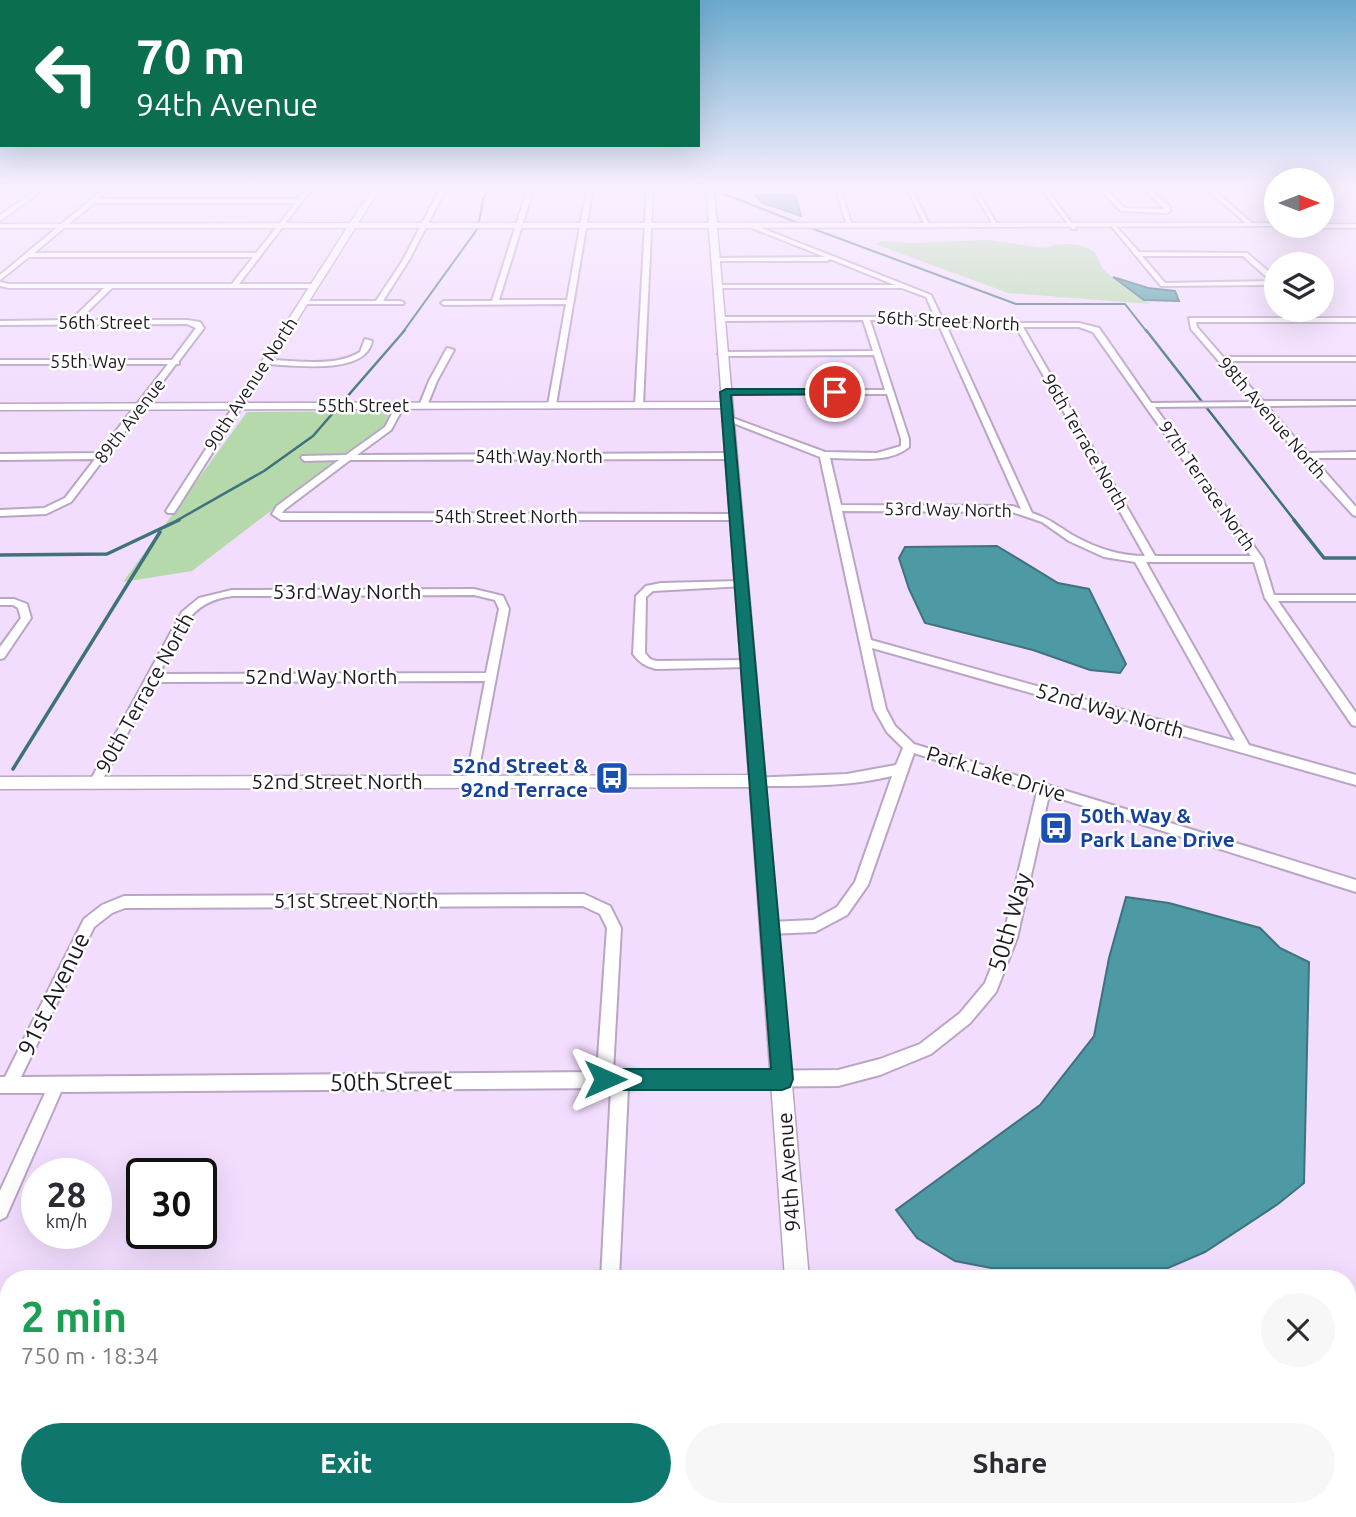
<!DOCTYPE html>
<html lang="en">
<head>
<meta charset="utf-8">
<style>
  :root { --surface:#fff; --page:#f7f7f7; --text:#2b2b33; --muted:#7c7c81; --accent:#0f766e }
  body { margin:0; font-family:Ubuntu,sans-serif; background:var(--page); color:var(--text); height:100vh; display:flex; flex-direction:column; font-size:26px; white-space:nowrap }
  * { box-sizing:border-box; margin:0 }
  p { font-size:23px; color:var(--muted) }
  .icon { flex:none; width:38px; height:38px; fill:none; stroke:currentColor; stroke-width:2; stroke-linecap:round; stroke-linejoin:round }
  .map { position:relative; flex:1; overflow:hidden }
  .details { position:absolute; left:0px; top:1270px; width:1356px; height:247px; display:flex; flex-direction:column; background:var(--surface); border-radius:28px 28px 0 0; box-shadow:0 7px 28px #0002 }
  .details>* { flex:none }
  .guide { position:absolute; left:0px; top:0px; width:700px; height:147px; box-shadow:0 7px 28px #0002; background:#0b6e4f; color:#fff; overflow:hidden }
  .needle { width:46px; rotate:90deg }
  .controls { position:absolute; left:1264px; top:168px; display:grid; gap:14px }
  .controls a { display:grid; place-items:center; width:70px; height:70px; border-radius:50%; background:var(--surface); box-shadow:0 7px 28px #0002; font-size:35px }
  .speed { position:absolute; left:21px; top:1158px; display:flex; gap:14px; font-size:35px; font-weight:700; text-align:center }
  .speed>* { display:grid; place-content:center; width:91px; height:91px; border-radius:50%; background:var(--surface); box-shadow:0 7px 28px #0002; line-height:1 }
  .speed small { font-size:18px; font-weight:400 }
  .speed .limit { border:4px solid #111; border-radius:10px; background:#fff; color:#111 }
  .pin { position:absolute; display:grid; place-items:center; width:60px; height:60px; color:#fff; margin:-30px; border:4px solid #fff; border-radius:50%; box-shadow:0 2px 7px #0007 }
  .me { position:absolute; width:77px; margin:-38px; rotate:90deg; stroke-linejoin:round; filter:drop-shadow(0 0 5px #0008) }
  .turn { display:flex; align-items:center; gap:24px; height:147px; padding:0 21px; font-size:32px }
  .turn .icon { width:91px; height:91px; stroke-width:2.5 }
  .turn b { display:block; font-size:49px; line-height:60px }
  .round { display:grid; place-items:center; flex:none; width:74px; height:74px; border-radius:37px; background:var(--page) }
  .overview { display:flex; align-items:center; justify-content:space-between; height:119px; padding:0 21px }
  h1 { font-size:42px; font-weight:600; line-height:52px; color:#1e9e55 }
  .button { display:flex; gap:14px; margin-top:auto; padding:14px 21px }
  .button a { flex:1; height:80px; border-radius:42px; background:var(--accent); color:#fff; font-size:28px; font-weight:600; line-height:80px; text-align:center }
  .button a+a { background:var(--page); color:var(--text) }
  .map>svg:first-child { display:block }
  .commercial { fill:#ead9c8 }
  .green { fill:#b6d9ab }
  .water { fill:#4d99a4; stroke:#3f727d; stroke-width:2 }
  .lines { fill:none; stroke-linecap:round; stroke-linejoin:round }
  .stream-far2 { stroke:#3f727d; stroke-width:2 }
  .stream-far1 { stroke:#3f727d; stroke-width:2.5 }
  .stream { stroke:#3f727d; stroke-width:3.5 }
  .minor-casing { stroke:#b9a5c4; stroke-width:4 }
  .tertiary-casing { stroke:#b9a5c4; stroke-width:3 }
  .minor { fill:#fff; fill-rule:evenodd }
  .tertiary { fill:#fff; fill-rule:evenodd }
  .route { fill:#0f766e; stroke:#0a4d48; stroke-width:2 }
  .labels { text-anchor:middle; stroke-width:5; stroke-linejoin:round; paint-order:stroke }
  .far-street-label { font-size:18px; fill:#1f1823; stroke:#fff }
  .street-label { font-size:21px; fill:#1f1823; stroke:#fff }
  .transit-label { font-size:21px; font-weight:bold; fill:#164399; stroke:#fff; text-anchor:end }
  .near-street-label { font-size:24px; fill:#1f1823; stroke:#fff }
</style>
</head>
<body>
<div class="map">
<svg width="1356" height="1517" viewBox="0 0 1356 1517">
  <rect width="100%" height="100%" fill="#f2ddfe"/>
  <polygon class="commercial" points="154,1508 503,1508 503,1517 151,1517"/>
  <g class="green">
    <path d="M986,240L1045,248C1059,242 1082,242 1094,252C1099,257 1099,266 1105,271C1119,284 1134,295 1150,304L1008,293L875,244L881,241L912,243Z"/>
    <polygon points="390,411 384,427 345,455 301,456 299,460 338,460 192,571 123,582 247,412"/>
  </g>
  <g class="water">
    <polygon points="756,195 795,195 801,216 761,202"/>
    <polygon points="1113,277 1148,288 1175,291 1179,301 1144,300"/>
    <polygon points="997,546 1058,583 1089,589 1126,664 1120,673 1090,670 1033,650 925,623 909,589 899,558 905,547"/>
    <polygon points="1126,897 1169,903 1260,928 1280,948 1309,962 1304,1183 1278,1204 1205,1252 1168,1268 991,1268 955,1261 917,1238 896,1210 1040,1105 1094,1036 1109,958"/>
  </g>
  <g class="lines">
    <g class="stream-far2">
      <polyline points="724,194 801,224"/>
      <polyline points="811,228 1016,304 1125,304 1147,332"/>
      <polyline points="403,332 478,228 483,200 489,187"/>
    </g>
    <g class="stream-far1">
      <polyline points="1146,330 1295,521"/>
      <polyline points="176,521 264,471 313,436 405,330"/>
    </g>
    <g class="stream">
      <polyline points="1294,520 1324,558 1356,558"/>
      <polyline points="0,555 107,554 179,520"/>
      <polyline points="13,769 160,532"/>
    </g>
    <defs>
      <g id="minor">
        <path d="M106,187H112L98,199H298L308,187H313L239,284H314L317,286L314,288H112L79,320H187L200,322L204,328L179,361V364H176L71,502L46,514L0,516V510L44,508L65,498L95,459L0,460V454L99,453L168,364H0V360H172L196,328L187,324L0,325V321L71,320L104,288H9L0,286V282L9,284H232L253,257H29L0,280V275ZM94,203H296L256,253H34Z"/>
        <polygon points="441,187 447,187 409,260 383,301 401,301 404,303 403,304 301,304 300,303 303,301 376,301 403,260"/>
        <polygon points="528,187 534,187 499,300 567,300 587,187 593,187 556,405 552,407 548,405 566,304 444,305 441,303 444,301 492,301"/>
        <polygon points="647,187 653,187 643,405 639,407 635,405"/>
        <polygon points="835,187 840,187 852,226 847,225"/>
        <polygon points="906,187 911,187 930,226 925,225"/>
        <polygon points="971,187 975,187 998,226 994,226"/>
        <polygon points="1040,187 1045,187 1076,229 1072,229"/>
        <polygon points="1097,187 1103,187 1125,208 1164,209 1143,187 1149,187 1169,206 1170,211 1167,213 1121,211"/>
        <polygon points="1205,187 1210,187 1253,224 1253,226 1249,226"/>
        <path d="M749,223L931,295L943,320L953,323H1079L1099,328L1151,403L1254,402L1191,329L1189,318H1356V322H1196L1197,327L1223,357H1356V361H1227L1263,401H1356V405L1267,406L1308,453L1356,452V458H1313L1356,507V516L1353,515L1301,458L1258,406L1155,407L1263,559L1274,595H1356V601H1278L1356,713V726L1352,725L1265,598L1254,562H1146L1249,745L1356,775V785L872,648L886,709L895,726L914,744L1356,880V892L1049,795L1017,938L996,992L970,1023L931,1054L880,1075L838,1086L628,1088L619,1279H601L611,1088L61,1092L6,1217L0,1220V1191L45,1093H0V1077H5L84,919L102,905L124,896L584,894L610,906L621,928L613,1072L838,1070L880,1059L920,1044L960,1013L985,983L1003,938L1037,792L914,753L868,885L847,915L815,932L770,934L765,932L763,928L765,924L770,922L813,920L837,907L855,882L892,776C848,787 802,786 756,786L752,784L750,781L752,778L847,774L896,765L903,748L887,732L874,709L820,457L723,419L730,417L825,452L877,453L901,446V439L887,394H726L722,392L726,390H885L874,355L722,356L718,354L722,352L873,351L863,320L720,321L716,319L720,317H935L926,297L902,288H716V286L718,285H895L830,259L827,261H714V259L716,258L825,257L747,226ZM870,320H930L938,323L1021,509L1013,506L841,505L830,458C855,458 889,464 909,447V439ZM946,325L952,327H1016L1145,556C1121,556 1098,549 1076,537C1060,528 1051,519 1032,513ZM1023,327H1079L1093,332L1251,556H1155ZM842,511L1012,512L1042,522L1069,541L1104,557L1135,562L1235,741L871,640ZM583,906L600,914L607,928L597,1072L21,1077L94,927L112,913L125,908Z"/>
        <path d="M1114,224L1139,252L1247,253L1276,278V285L1161,286L1112,227ZM1142,256H1243L1271,281L1165,283Z"/>
        <path d="M365,339L372,341C366,376 292,365 266,364L262,362L266,360C296,360 334,368 360,352Z"/>
        <polygon points="447,348 454,350 437,381 427,406 420,408 419,406 429,381"/>
        <polygon points="235,404 242,406 174,513 168,513 166,511"/>
        <polygon points="397,404 404,406 391,430 357,455 730,453 734,456 730,459 350,460 284,510 282,513 736,514 741,517 736,520 281,520 272,514 277,506 339,460 305,461 301,458 302,456 346,455 385,427"/>
        <path d="M740,581L745,584L744,586L653,591L646,597L645,653L650,659L656,661L747,660L751,661L753,664L751,667L656,669C645,666 640,663 633,654L636,596L646,586L661,583Z"/>
        <path d="M474,589L503,596L509,609L476,784H468L466,781L485,681L155,682L99,786H91L89,783L182,612L199,598L232,590ZM474,595L495,600L499,609L486,673L159,674C179,637 185,602 232,596Z"/>
        <polygon points="0,599 14,599 27,604 31,618 4,658 0,659 0,647 21,618 18,608 13,605 0,605"/>
        <polygon points="1356,1330 1356,1352 1348,1356 1348,1335"/>
        <polygon points="587,1508 608,1508 608,1517 586,1517"/>
        <polygon points="1054,1508 1075,1508 1077,1517 1055,1517"/>
      </g>
      <g id="tertiary">
        <polygon points="40,187 48,187 0,221 0,215"/>
        <path d="M374,187H381L358,223H709L706,187H713L717,223H1276V226H1279L717,228L809,1279H785L750,787L0,789V777L749,775L722,408L0,410V404L235,403L347,228H0V224L350,223ZM355,228H709L722,402L245,403Z"/>
        <polygon points="1321,224 1356,224 1356,228 1318,228"/>
        <rect x="800" y="1508" width="28" height="9"/>
      </g>
    </defs>
    <use href="#minor" class="minor-casing"/>
    <use href="#tertiary" class="tertiary-casing"/>
    <use href="#minor" class="minor"/>
    <use href="#tertiary" class="tertiary"/>
  </g>
  <linearGradient id="sky" x2="0" y2="1"><stop stop-color="#6aa9cd"/><stop offset="0.47" stop-color="#f9f0ff"/><stop offset="1" stop-color="#f9f0ff" stop-opacity="0"/></linearGradient>
  <rect width="1356" height="399" fill="url(#sky)"/>
  <polygon class="route" points="835,389 839,390 839,394 731,395 793,1079 790,1087 782,1090 605,1090 598,1087 595,1079 598,1072 605,1069 771,1069 720,392 726,389"/>
  <defs>
    <symbol id="bus-square" viewBox="-11 -11 22 22"><rect x="-9" y="-9" width="18" height="18" rx="4" fill="#1a4fb4" stroke="#fff"/><path d="M-5-6H5V4H4V6H2V4H-2V6H-4V4H-5ZM-3.5-4V0h7V-4ZM-3.5 1.2v1.5H-2V1.2ZM2 1.2v1.5H3.5V1.2Z" fill="#fff"/></symbol>
  </defs>
  <g fill-rule="evenodd">
    <use href="#bus-square" x="593" y="759" width="38" height="38"/>
    <use href="#bus-square" x="1037" y="809" width="38" height="38"/>
  </g>
  <g class="labels">
    <g class="far-street-label">
      <text transform="translate(948 321) rotate(3)" y="6">56th Street North</text>
      <text x="104" y="329">56th Street</text>
      <text x="88" y="368">55th Way</text>
      <text transform="translate(251 384) rotate(-57)" y="6">90th Avenue North</text>
      <text x="363" y="412">55th Street</text>
      <text transform="translate(1272 418) rotate(49)" y="6">98th Avenue North</text>
      <text transform="translate(130 421) rotate(-52)" y="6">89th Avenue</text>
      <text transform="translate(1085 442) rotate(60)" y="6">96th Terrace North</text>
      <text x="539" y="463">54th Way North</text>
      <text transform="translate(1207 486) rotate(55)" y="6">97th Terrace North</text>
      <text transform="translate(948 510) rotate(1)" y="6">53rd Way North</text>
      <text x="506" y="523">54th Street North</text>
    </g>
    <g class="street-label">
      <text x="347" y="599">53rd Way North</text>
      <text x="321" y="684">52nd Way North</text>
      <text transform="translate(145 693) rotate(-61)" y="7">90th Terrace North</text>
      <text transform="translate(1110 711) rotate(16)" y="7">52nd Way North</text>
      <text transform="translate(996 774) rotate(17)" y="7">Park Lake Drive</text>
      <text x="337" y="789">52nd Street North</text>
      <text x="356" y="908">51st Street North</text>
      <text transform="translate(789 1172) rotate(-94)" y="7">94th Avenue</text>
    </g>
    <g class="transit-label">
      <text x="588" y="773">52nd Street &amp;<tspan x="588" dy="24">92nd Terrace</tspan></text>
      <text x="1080" y="823" text-anchor="start">50th Way &amp;<tspan x="1080" dy="24">Park Lane Drive</tspan></text>
    </g>
    <g class="near-street-label">
      <text transform="translate(1010 922) rotate(-74)" y="8">50th Way</text>
      <text transform="translate(54 994) rotate(-64)" y="8">91st Avenue</text>
      <text transform="translate(391 1082) rotate(-1)" y="8">50th Street</text>
    </g>
  </g>
</svg>
<div class="controls">
<a><svg class="needle" viewBox="-14 -14 28 28"><path d="M0-13l5 13h-10z" fill="#e53935"/><path d="M0 13l5-13h-10z" fill="#7c7c81"/></svg></a>
<a><svg class="icon" aria-label="layers" viewBox="0 0 24 24"><path d="M12 4l9 5-9 5-9-5zM3 14l9 5 9-5"/></svg></a>
</div>
<div class="speed"><div>28<small>km/h</small></div><div class="limit">30</div></div>
<div class="pin" style="left:835px;top:392px;background:#d93025"><svg class="icon" aria-label="arrive" viewBox="0 0 24 24"><path d="M6 21V4h12l-3 4 3 4H6"/></svg></div>
<svg class="me" style="left:605px;top:1079px" viewBox="-20 -20 40 40"><path d="M0-17L14 15 0 8-14 15z" fill="#0f766e" stroke="#fff" stroke-width="4"/></svg>
<div class="guide">
<div class="turn"><svg class="icon" aria-label="left" viewBox="0 0 24 24"><path d="M17 20v-9H6M10 6l-5 5 5 5"/></svg><div><b>70 m</b>94th Avenue</div></div>
</div>
<section class="details">
<div class="overview"><div><h1>2 min</h1><p>750 m · 18:34</p></div><a class="round"><svg class="icon" aria-label="close" viewBox="0 0 24 24"><path d="M6 6l12 12M18 6L6 18"/></svg></a></div>
<div class="button"><a>Exit</a><a>Share</a></div>
</section>
</div>
</body>
</html>
